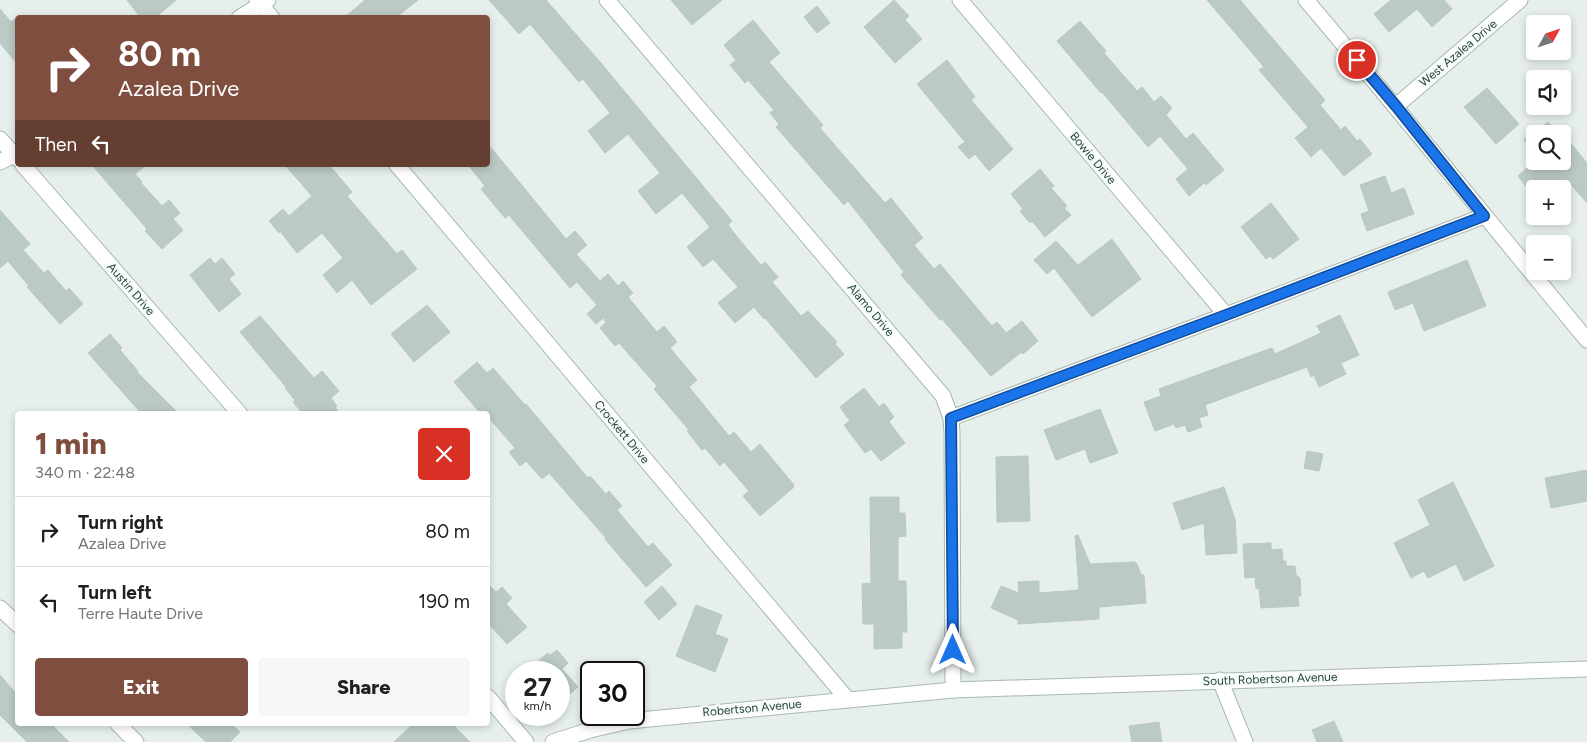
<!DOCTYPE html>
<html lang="en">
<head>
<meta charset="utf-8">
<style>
  :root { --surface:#fff; --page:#f6f6f6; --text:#202124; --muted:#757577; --line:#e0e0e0; --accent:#7f4e3f }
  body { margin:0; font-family:Figtree,sans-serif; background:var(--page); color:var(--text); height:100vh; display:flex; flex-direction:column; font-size:19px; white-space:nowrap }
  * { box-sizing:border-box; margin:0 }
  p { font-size:16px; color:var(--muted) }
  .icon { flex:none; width:28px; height:28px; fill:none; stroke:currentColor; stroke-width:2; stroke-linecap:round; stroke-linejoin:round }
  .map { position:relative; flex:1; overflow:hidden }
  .sheet { position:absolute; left:15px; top:411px; width:475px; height:315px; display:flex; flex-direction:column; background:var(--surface); border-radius:5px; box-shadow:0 2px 8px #0003 }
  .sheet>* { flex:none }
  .top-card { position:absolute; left:15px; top:15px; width:475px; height:152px; border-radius:5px; box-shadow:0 2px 8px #0003; background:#7f4e3f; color:#fff; overflow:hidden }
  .needle { width:32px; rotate:50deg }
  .controls { position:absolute; left:1526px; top:15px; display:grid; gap:10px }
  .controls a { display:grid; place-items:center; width:45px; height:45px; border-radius:5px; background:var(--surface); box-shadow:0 2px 8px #0003; font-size:25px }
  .speed { position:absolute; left:505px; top:661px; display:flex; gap:10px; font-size:25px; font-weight:700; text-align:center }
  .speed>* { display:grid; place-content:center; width:65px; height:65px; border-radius:50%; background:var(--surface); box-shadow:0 2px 8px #0003; line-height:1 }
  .speed small { font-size:12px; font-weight:400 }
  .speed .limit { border:2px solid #111; border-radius:8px; background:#fff; color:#111 }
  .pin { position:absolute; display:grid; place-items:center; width:42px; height:42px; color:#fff; margin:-21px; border:2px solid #fff; border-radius:50%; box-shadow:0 1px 5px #0007 }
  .me { position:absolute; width:55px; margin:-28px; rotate:0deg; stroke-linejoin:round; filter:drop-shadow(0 0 4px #0008) }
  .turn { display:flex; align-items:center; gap:18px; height:105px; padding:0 20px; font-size:22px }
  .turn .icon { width:65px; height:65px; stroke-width:2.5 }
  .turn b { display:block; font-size:35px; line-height:42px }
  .then { display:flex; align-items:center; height:48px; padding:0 20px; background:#0003; gap:10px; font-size:19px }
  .round { display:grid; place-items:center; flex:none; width:52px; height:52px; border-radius:5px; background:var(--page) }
  .head { display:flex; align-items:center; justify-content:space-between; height:85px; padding:0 20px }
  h1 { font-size:30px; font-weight:800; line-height:38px; color:var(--accent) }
  .primary-button { display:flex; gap:10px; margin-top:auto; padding:10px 20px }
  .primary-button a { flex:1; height:58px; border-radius:5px; background:var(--accent); color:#fff; font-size:20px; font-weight:800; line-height:58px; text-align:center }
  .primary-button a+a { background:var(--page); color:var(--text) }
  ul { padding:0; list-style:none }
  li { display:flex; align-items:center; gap:15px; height:70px; padding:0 20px; border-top:1px solid var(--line) }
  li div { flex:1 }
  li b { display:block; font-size:19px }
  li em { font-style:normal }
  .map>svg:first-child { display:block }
  .building { fill:#bbcac4; stroke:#b8c9c2 }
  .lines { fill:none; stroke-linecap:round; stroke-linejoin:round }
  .street-casing { stroke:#a8b8b2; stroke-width:17 }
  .street { stroke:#fff; stroke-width:15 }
  .route-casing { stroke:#114b97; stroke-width:12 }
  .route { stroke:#1a73e8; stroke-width:9 }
  .labels { text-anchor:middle; stroke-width:5; stroke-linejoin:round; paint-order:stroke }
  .street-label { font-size:12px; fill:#24423a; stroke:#f7fbf9 }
</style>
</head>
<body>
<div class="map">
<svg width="1587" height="742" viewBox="0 0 1587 742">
  <rect width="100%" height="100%" fill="#e6efeb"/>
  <g class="building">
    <polygon points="127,0 176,0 155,18 141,18"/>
    <polygon points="365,0 418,0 395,18 344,18"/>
    <polygon points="489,0 546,0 601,63 732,221 728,225 738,238 761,265 765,262 778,277 772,282 801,316 808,311 837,342 835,344 844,354 816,378 765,318 764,319 754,307 735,323 718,303 738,287 713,259 703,267 687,247 710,227 682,193 656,214 638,191 660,173 628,134 605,153 588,131 610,113 583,79 579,82 530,24 519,34"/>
    <polygon points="671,0 722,0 692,25"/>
    <polygon points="894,0 909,16 905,20 922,39 895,63 864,27"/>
    <polygon points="1207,0 1240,0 1325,100 1320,105 1341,130 1345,126 1357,141 1360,139 1372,154 1344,176 1321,148 1311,157 1295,138 1308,127 1259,70 1264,67"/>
    <polygon points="1391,0 1444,0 1452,9 1432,27 1417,9 1389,32 1374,14"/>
    <polygon points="817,6 830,23 817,33 804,17"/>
    <polygon points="0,9 11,22 18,17 18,65 0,43"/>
    <polygon points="753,20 780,53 769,62 823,125 820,128 885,203 891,198 923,238 914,245 934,269 940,264 992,326 997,322 1006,333 1022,321 1038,341 1023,354 1022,352 1015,357 991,376 942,319 940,320 901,275 904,272 848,201 844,205 776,127 779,124 770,113 774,110 748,80 745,83 730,65 736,60 724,45"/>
    <polygon points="1080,21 1106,51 1104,53 1137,91 1142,87 1154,102 1161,96 1172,108 1166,115 1186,139 1193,133 1224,170 1206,185 1204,183 1189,196 1176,179 1188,169 1160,136 1148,147 1102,92 1101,93 1057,41"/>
    <polygon points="947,60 975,97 971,100 1013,149 989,171 975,154 969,159 958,147 965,142 917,84"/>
    <polygon points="1487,88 1519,124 1496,144 1464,107"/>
    <polygon points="1548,122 1553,128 1556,125 1587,163 1587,203 1566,179 1553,189 1528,189 1518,176 1535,161 1562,161 1562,134 1535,134 1535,153 1524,140"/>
    <polygon points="488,144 566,239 575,231 587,245 576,254 600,281 608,274 618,286 623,281 633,293 628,297 657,332 664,326 677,342 670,348 697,380 689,387 729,436 734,432 751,452 760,444 794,485 792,486 794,487 760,516 743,496 749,491 724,462 720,466 705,448 702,450 687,431 689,430 654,389 657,386 619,343 615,346 600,328 606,322 603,318 596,324 587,314 597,305 577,282 570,288 509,215 505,218 481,189 485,186 468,165 488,165"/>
    <polygon points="92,165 146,165 135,174 142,182 141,183 162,206 169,200 180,213 173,219 183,230 162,249 145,231 147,229"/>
    <polygon points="285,165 329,165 352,192 347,196 397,254 402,250 417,269 371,305 352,280 337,293 323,275 343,258 322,233 297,253 280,231 279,233 269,221 283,209 289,216 312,196"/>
    <polygon points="1040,169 1054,186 1051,188 1067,206 1064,208 1071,215 1045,237 1032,221 1030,223 1020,211 1023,209 1011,194"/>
    <polygon points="1385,176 1391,193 1404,188 1414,214 1367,231 1361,214 1369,211 1360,185"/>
    <polygon points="1271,203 1299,239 1273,259 1270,256 1266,259 1241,227"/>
    <polygon points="0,210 30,244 23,250 44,273 48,270 66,291 69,288 83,304 60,324 27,287 29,286 8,261 0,268"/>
    <polygon points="1112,239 1141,279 1092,317 1054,268 1047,274 1034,260 1056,241 1078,265"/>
    <polygon points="210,258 215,264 222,258 235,274 229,279 241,294 219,312 190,275"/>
    <polygon points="1467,260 1486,306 1424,331 1413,303 1395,310 1388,292"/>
    <polygon points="427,305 450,332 414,362 391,334"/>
    <polygon points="1340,315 1359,355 1341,363 1346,374 1319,387 1314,375 1311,377 1307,367 1205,405 1208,415 1199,418 1202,427 1188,432 1185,425 1176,428 1174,424 1155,431 1144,402 1161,396 1159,389 1272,348 1275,354 1321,333 1317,326"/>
    <polygon points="260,316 314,378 322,371 339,391 331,398 337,406 335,407 340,414 303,414 293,402 295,400 285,388 286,387 240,332"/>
    <polygon points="110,334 122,348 120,350 138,371 137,372 179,414 142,414 88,353"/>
    <polygon points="477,362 487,373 493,368 525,405 526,404 588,478 590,476 606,494 609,491 622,506 617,510 648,547 653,543 672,565 646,587 605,539 606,538 549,473 542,479 526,461 520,466 509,452 515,448 490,419 488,421 488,414 481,414 454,382"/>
    <polygon points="864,388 879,407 884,403 894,417 889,422 905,443 881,461 871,449 865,453 844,425 850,421 840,407"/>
    <polygon points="1100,409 1118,453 1090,463 1085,449 1056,460 1044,430"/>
    <polygon points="1307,451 1323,454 1319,471 1304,468"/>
    <polygon points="1028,456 1030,521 997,522 996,457"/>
    <polygon points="1587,470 1587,501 1551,508 1545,478"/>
    <polygon points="1453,482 1494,566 1464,581 1456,564 1428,578 1424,571 1411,578 1394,543 1430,525 1418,500"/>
    <polygon points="1224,487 1235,519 1237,553 1206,555 1204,523 1182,530 1173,503"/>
    <polygon points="870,497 899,497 899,513 905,513 906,536 898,537 898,581 906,581 907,632 902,632 902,648 874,649 874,624 863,624 862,584 871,583"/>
    <polygon points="1078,535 1090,564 1134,562 1137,564 1141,575 1144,575 1146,603 1099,607 1099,619 1018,624 1018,620 991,608 1001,586 1019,593 1018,582 1039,581 1039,593 1079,590 1075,536"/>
    <polygon points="1271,543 1271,550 1282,549 1283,561 1286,561 1286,566 1295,566 1296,575 1300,578 1301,596 1298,596 1299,606 1261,608 1259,588 1256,589 1255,577 1245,578 1243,544"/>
    <polygon points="488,584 496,592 502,587 512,598 506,604 527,627 507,644 488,623"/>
    <polygon points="662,586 677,604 659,620 644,602"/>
    <polygon points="696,605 722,615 715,634 728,639 715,672 676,656"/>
    <polygon points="557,650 568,663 562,669 578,687 559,703 559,672 525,672 548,653 550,655"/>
    <polygon points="0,675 18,696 18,724 51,724 69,742 27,742 0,715"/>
    <polygon points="1334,721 1343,742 1317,742 1312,730"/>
    <polygon points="1159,722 1162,742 1132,742 1129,726"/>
    <polygon points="187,724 231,724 240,732 230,742 206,742"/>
    <polygon points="413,724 452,724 470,742 394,742"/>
  </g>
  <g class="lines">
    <defs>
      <g id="street">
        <polyline points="257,0 272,18"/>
        <polyline points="607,0 943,396 951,418 952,433 953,690"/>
        <polyline points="960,0 1226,315"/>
        <path d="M1306,0C1401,112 1493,226 1587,340"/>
        <polyline points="239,18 268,0"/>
        <polyline points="1396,106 1520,0"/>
        <polyline points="0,139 18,159"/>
        <polyline points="0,162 18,153"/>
        <polyline points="23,165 240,414"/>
        <polyline points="397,165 848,700"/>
        <polyline points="951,418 1226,315 1484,216"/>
        <polyline points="0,608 18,625"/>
        <polyline points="1220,680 1245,742"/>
        <polyline points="488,697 526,742"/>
        <polyline points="118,724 136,742"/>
        <polyline points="553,742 590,730 629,721 953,690 1587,669"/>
      </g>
    </defs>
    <use href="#street" class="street-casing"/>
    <use href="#street" class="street"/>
  </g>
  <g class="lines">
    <defs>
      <polyline id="route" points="953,650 951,418 1226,315 1484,216 1396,106 1357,60"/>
    </defs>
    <use href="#route" class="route-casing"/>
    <use href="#route" class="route"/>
  </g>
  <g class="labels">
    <g class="street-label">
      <text transform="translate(1458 53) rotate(-40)" y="4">West Azalea Drive</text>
      <text transform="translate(1093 158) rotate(50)" y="4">Bowie Drive</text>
      <text transform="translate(131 289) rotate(49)" y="4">Austin Drive</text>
      <text transform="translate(871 310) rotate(50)" y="4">Alamo Drive</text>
      <text transform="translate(622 432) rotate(50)" y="4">Crockett Drive</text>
      <text transform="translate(1270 679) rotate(-2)" y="4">South Robertson Avenue</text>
      <text transform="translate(752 708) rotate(-5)" y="4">Robertson Avenue</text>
    </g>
  </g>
</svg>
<div class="controls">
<a><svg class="needle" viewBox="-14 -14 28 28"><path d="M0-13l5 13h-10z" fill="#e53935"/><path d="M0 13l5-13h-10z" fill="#757577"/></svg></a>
<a><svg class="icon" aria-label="sound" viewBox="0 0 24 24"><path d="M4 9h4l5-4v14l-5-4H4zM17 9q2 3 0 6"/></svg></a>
<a><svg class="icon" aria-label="search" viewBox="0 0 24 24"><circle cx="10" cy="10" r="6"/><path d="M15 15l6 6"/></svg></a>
<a>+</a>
<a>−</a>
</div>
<div class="speed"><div>27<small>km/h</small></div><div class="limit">30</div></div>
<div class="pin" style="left:1357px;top:60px;background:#d93025"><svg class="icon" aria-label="arrive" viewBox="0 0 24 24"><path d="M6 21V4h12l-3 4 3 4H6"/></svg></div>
<svg class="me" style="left:953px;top:650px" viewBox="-20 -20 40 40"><path d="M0-17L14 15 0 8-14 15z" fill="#1a73e8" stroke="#fff" stroke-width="4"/></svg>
<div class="top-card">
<div class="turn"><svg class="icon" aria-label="right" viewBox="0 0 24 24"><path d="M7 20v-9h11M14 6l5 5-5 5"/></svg><div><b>80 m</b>Azalea Drive</div></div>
<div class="then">Then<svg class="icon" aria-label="left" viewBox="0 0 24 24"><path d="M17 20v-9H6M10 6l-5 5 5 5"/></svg></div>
</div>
<section class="sheet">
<div class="head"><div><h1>1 min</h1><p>340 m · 22:48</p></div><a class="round" style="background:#d93025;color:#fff"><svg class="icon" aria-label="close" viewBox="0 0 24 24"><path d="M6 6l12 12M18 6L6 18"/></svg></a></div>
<ul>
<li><svg class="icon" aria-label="right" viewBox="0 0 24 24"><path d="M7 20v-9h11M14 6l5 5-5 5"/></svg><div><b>Turn right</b><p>Azalea Drive</p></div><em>80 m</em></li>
<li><svg class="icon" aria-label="left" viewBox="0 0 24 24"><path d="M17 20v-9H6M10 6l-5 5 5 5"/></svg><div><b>Turn left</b><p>Terre Haute Drive</p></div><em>190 m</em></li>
</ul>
<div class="primary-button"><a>Exit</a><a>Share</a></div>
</section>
</div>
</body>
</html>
